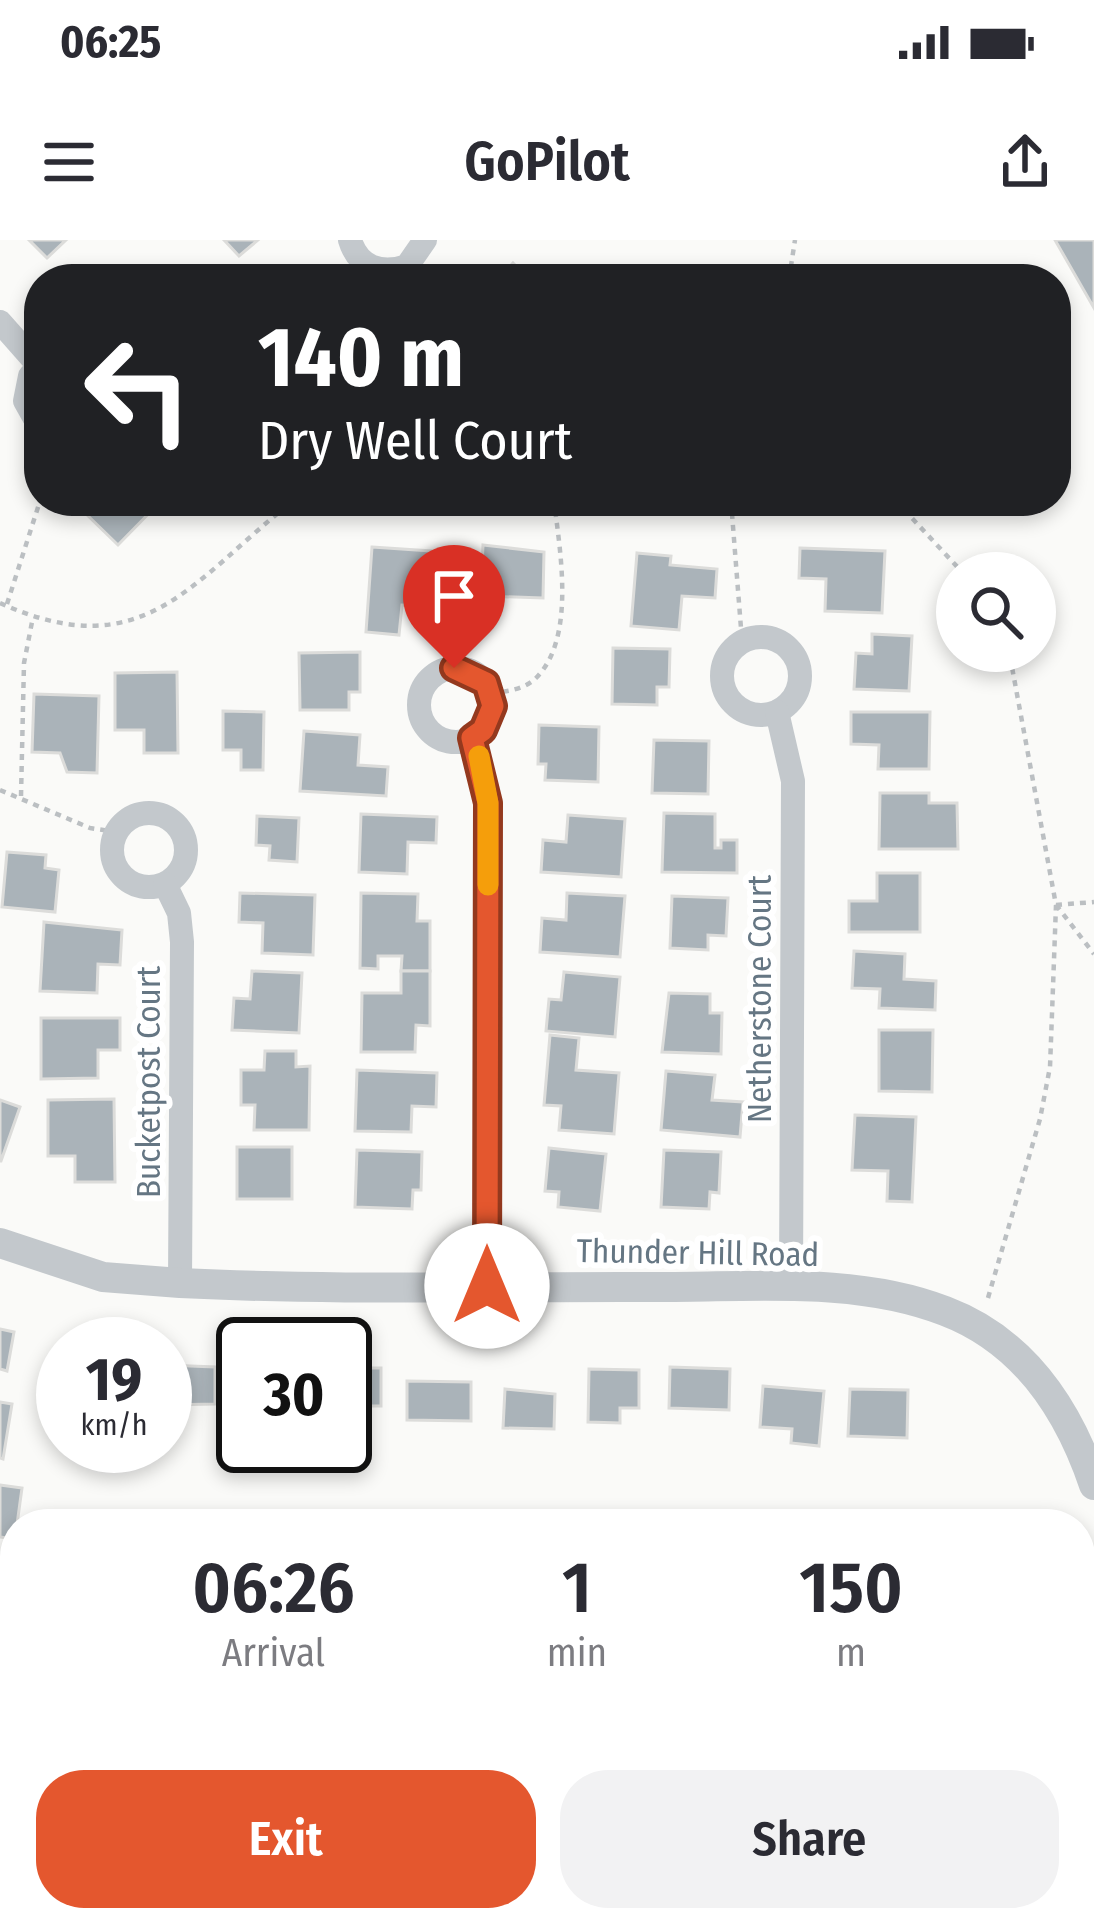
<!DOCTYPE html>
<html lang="en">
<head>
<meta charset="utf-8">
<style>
  :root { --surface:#fff; --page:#f2f2f3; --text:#2b2b33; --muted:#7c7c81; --accent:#e4572e }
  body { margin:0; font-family:"Fira Sans Condensed",sans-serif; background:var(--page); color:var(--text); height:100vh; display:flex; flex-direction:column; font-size:45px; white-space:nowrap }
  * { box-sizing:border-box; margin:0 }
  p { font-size:39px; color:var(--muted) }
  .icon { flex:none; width:66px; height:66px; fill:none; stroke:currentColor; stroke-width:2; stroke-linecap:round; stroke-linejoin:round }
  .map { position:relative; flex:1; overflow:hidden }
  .panel { position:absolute; left:0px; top:1269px; width:1095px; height:423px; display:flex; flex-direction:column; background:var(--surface); border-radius:48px 48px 0 0; box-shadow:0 6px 18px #0003 }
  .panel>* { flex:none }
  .guide { position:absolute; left:24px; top:24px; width:1047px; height:252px; border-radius:48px; box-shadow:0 6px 18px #0003; background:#202124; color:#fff; overflow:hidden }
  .buttons { position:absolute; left:936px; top:312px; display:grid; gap:24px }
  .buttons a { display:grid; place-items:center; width:120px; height:120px; border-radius:50%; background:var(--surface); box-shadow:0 6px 18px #0003; font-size:60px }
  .speed { position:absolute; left:36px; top:1077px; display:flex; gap:24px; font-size:60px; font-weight:700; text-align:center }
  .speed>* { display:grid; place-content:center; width:156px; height:156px; border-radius:50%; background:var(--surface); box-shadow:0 6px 18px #0003; line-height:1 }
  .speed small { font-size:30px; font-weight:400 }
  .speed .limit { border:6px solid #111; border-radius:18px; background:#fff; color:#111 }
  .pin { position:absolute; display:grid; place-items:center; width:102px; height:102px; color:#fff; margin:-123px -51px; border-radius:50% 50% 50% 0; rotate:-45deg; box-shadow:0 0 12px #0007 }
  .pin .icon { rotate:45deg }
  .me { position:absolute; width:132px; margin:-66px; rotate:0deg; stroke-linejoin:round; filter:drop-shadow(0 0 9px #0008) }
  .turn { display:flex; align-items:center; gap:42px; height:252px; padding:0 36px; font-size:54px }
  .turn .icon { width:156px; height:156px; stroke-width:2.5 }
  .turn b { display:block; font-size:84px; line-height:102px }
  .eta { display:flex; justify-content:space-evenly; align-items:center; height:204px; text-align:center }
  .eta b { font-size:72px; font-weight:600; line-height:84px }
  .action { display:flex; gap:24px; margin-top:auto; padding:24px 36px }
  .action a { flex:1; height:138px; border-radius:48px; background:var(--accent); color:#fff; font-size:48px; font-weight:600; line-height:138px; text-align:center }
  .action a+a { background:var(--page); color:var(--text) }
  .status { display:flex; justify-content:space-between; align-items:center; height:84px; padding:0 60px; background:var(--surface); direction:ltr }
  .status svg { height:33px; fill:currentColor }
  header { display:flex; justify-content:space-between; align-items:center; height:156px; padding:0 36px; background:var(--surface); font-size:54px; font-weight:600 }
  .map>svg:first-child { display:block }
  .building { fill:#aab3b9; stroke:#dcdcda; stroke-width:3 }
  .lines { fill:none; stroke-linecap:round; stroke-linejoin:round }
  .secondary-casing { stroke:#b3babf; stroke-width:39 }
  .path { stroke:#bbbfc2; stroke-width:4.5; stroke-dasharray:6 6; stroke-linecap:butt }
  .service { stroke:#c3c8cc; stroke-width:12 }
  .minor { stroke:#c3c8cc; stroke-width:24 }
  .tertiary { stroke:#c3c8cc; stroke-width:30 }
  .secondary { stroke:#fff; stroke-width:33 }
  .route-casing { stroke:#94391e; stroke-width:30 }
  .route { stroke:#e4572e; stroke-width:21 }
  .slow { stroke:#f59e0b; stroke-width:21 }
  .labels { text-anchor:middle; stroke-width:12; stroke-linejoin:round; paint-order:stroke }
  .street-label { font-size:33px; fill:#657683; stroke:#fff }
</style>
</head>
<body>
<div class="status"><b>06:25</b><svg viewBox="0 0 49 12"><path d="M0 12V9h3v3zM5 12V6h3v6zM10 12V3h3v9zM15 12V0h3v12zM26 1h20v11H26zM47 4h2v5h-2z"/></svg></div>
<header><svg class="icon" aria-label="menu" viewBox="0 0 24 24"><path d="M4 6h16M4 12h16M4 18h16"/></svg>GoPilot<svg class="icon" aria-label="share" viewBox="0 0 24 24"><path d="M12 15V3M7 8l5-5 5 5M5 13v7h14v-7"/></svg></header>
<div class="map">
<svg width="1094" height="1690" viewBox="0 0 1094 1690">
  <rect width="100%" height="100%" fill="#fafaf8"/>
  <g class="building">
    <polygon points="29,0 66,0 47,18"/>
    <polygon points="224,0 258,0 239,16"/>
    <polygon points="1055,0 1094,0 1094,68"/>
    <polygon points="513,23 529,39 498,39"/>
    <polygon points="92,261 161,261 118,305 83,271"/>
    <polygon points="483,305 544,312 543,358 481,356"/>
    <polygon points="372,307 431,311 427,366 402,365 399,395 366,392"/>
    <polygon points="800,308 885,311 882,373 825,371 826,339 799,338"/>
    <polygon points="637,313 671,316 670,325 717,329 715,358 682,356 679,390 631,386"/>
    <polygon points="872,394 912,396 909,451 854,449 856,413 872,414"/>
    <polygon points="613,408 670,409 669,447 657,447 657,465 612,464"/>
    <polygon points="360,412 360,452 349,452 349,470 300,470 299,413"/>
    <polygon points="177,432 178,513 144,513 144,490 115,490 115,433"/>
    <polygon points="34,454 99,456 97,533 67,532 60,513 32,512"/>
    <polygon points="223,471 264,472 263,530 241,530 241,510 223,510"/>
    <polygon points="851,472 930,472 929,529 878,529 879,505 851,504"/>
    <polygon points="539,485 599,487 598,542 545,540 546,524 538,524"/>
    <polygon points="304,491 360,495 358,525 388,527 386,556 300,551"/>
    <polygon points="654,500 709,501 708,554 652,553"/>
    <polygon points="880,553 929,553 929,563 957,563 958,609 879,609"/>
    <polygon points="664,573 715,574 715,608 721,608 721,600 737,600 737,633 662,632"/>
    <polygon points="361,574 437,577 436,603 408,602 407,634 359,632"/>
    <polygon points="568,575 625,579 621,637 541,632 543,600 566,602"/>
    <polygon points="257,576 299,578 297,622 269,620 270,606 256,605"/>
    <polygon points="7,612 46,615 45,628 59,630 55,672 2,667"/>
    <polygon points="877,633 920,633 920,692 849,692 849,661 877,661"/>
    <polygon points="240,653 315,655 313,715 262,713 263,683 239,682"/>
    <polygon points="361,653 418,654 417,681 430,681 430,731 401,731 402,716 378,716 378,729 360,728"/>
    <polygon points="567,653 625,656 620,717 540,712 542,678 566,680"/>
    <polygon points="672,656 728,658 726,696 708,695 708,710 670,708"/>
    <polygon points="44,682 122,690 120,725 98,724 97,753 40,751"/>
    <polygon points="854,711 905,714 904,739 936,741 935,770 879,768 880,749 852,748"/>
    <polygon points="252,731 302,733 299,793 232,790 234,758 250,759"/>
    <polygon points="401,731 430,731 430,786 416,785 415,812 361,812 362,753 401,753"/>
    <polygon points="564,732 620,737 615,797 546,791 549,759 561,760"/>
    <polygon points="669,753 710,754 710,773 722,773 721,814 662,812"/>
    <polygon points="41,778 120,778 120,810 98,810 98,838 41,839"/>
    <polygon points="879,790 933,790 932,852 879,851"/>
    <polygon points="550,795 579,798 576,830 619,833 614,894 559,890 561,866 544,865"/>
    <polygon points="265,811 296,811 296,827 310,826 309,890 254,890 255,865 241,865 241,830 264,830"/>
    <polygon points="357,830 437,833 436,867 412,866 411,892 355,891"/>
    <polygon points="666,831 715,835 712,860 743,862 740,897 661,890"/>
    <polygon points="114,859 115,942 75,942 75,916 48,916 48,860"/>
    <polygon points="0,860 20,867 1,921 0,921"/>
    <polygon points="855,875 916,877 912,962 887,961 888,931 852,930"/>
    <rect x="237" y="907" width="55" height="52"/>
    <polygon points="549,908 606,914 600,971 558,967 559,952 545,951"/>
    <polygon points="357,910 422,912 421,950 413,950 412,969 355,967"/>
    <polygon points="664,910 721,912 719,953 710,952 709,969 661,967"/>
    <polygon points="0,1089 14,1092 7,1131 0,1129"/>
    <polygon points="165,1125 215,1127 215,1164 165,1165"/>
    <polygon points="670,1127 730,1129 729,1170 669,1168"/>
    <rect x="345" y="1128" width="36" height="38"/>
    <polygon points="589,1129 639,1130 639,1168 620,1168 620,1183 588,1182"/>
    <polygon points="407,1141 471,1142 471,1181 407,1180"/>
    <polygon points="763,1146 824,1151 819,1206 791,1203 792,1189 760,1187"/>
    <polygon points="505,1149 555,1154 554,1189 503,1188"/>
    <polygon points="850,1149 908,1150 907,1198 848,1196"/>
    <polygon points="0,1162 12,1164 3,1219 0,1218"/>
    <polygon points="0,1245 22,1248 15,1299 0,1297"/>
  </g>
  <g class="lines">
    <defs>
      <g id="secondary">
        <polyline points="1080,1492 1094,1491"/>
        <polyline points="0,1524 15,1525"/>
      </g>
    </defs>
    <use href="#secondary" class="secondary-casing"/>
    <g class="path">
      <polyline points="789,39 795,0"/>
      <polyline points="731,261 742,401"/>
      <polyline points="896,261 963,333"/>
      <path d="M0,363C144,428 191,341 293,261"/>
      <polyline points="7,364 40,261"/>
      <path d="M491,454C506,451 524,450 536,438C576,398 560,311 554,261"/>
      <polyline points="0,550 90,588 116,592"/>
      <polyline points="21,556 24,423 33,377"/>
      <polyline points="1056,665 1094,714"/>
      <polyline points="1056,665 1094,662"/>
      <polyline points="988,1058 1040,879 1050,827 1053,747 1056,665 1009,411"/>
    </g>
    <g class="service">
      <polyline points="326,1677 332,1690"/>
      <polyline points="0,1685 133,1677"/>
      <polyline points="611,1690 623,1677"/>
    </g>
    <g class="minor">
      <path d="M350,0C358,27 381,35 407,26L425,0"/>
      <polyline points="0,82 39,126 30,136 25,161 39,186"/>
      <circle cx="761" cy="436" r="39"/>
      <circle cx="456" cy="465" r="37"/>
      <polyline points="777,472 793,541 791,1048"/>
      <polyline points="473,498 488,563 486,1046"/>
      <circle cx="149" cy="610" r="37"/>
      <polyline points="165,644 179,673 182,702 180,1043"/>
    </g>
    <path class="tertiary" d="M0,1003L103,1037L180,1043C341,1051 503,1046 665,1047C756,1047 858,1037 945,1071C1024,1101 1068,1168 1094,1245"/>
    <use href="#secondary" class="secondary"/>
  </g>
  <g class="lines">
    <defs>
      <polyline id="route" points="454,428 486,443 493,466 483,490 472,498 488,563 487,1046"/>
    </defs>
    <use href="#route" class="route-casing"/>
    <use href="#route" class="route"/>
    <polyline class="slow" points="479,516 488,563 488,645"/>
  </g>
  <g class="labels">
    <g class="street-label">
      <text transform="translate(759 759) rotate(-90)" y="12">Netherstone Court</text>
      <text transform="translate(148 842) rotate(-90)" y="12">Bucketpost Court</text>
      <text transform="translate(698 1012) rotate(1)" y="12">Thunder Hill Road</text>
    </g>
  </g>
</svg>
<div class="buttons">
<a><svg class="icon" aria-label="search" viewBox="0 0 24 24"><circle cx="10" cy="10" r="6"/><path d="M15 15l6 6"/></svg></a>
</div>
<div class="speed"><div>19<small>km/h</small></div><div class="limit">30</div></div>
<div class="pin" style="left:454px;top:428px;background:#d93025"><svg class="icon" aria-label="arrive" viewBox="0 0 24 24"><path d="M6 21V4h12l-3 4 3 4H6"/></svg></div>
<svg class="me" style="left:487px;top:1046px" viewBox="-20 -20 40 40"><circle r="19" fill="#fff"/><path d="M0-13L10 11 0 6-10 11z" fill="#e4572e"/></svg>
<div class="guide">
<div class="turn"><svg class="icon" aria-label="left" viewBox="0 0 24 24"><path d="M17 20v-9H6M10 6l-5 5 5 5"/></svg><div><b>140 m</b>Dry Well Court</div></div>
</div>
<section class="panel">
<div class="eta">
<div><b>06:26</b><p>Arrival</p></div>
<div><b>1</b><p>min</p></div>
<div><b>150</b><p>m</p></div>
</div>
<div class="action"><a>Exit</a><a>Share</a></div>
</section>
</div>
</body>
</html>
